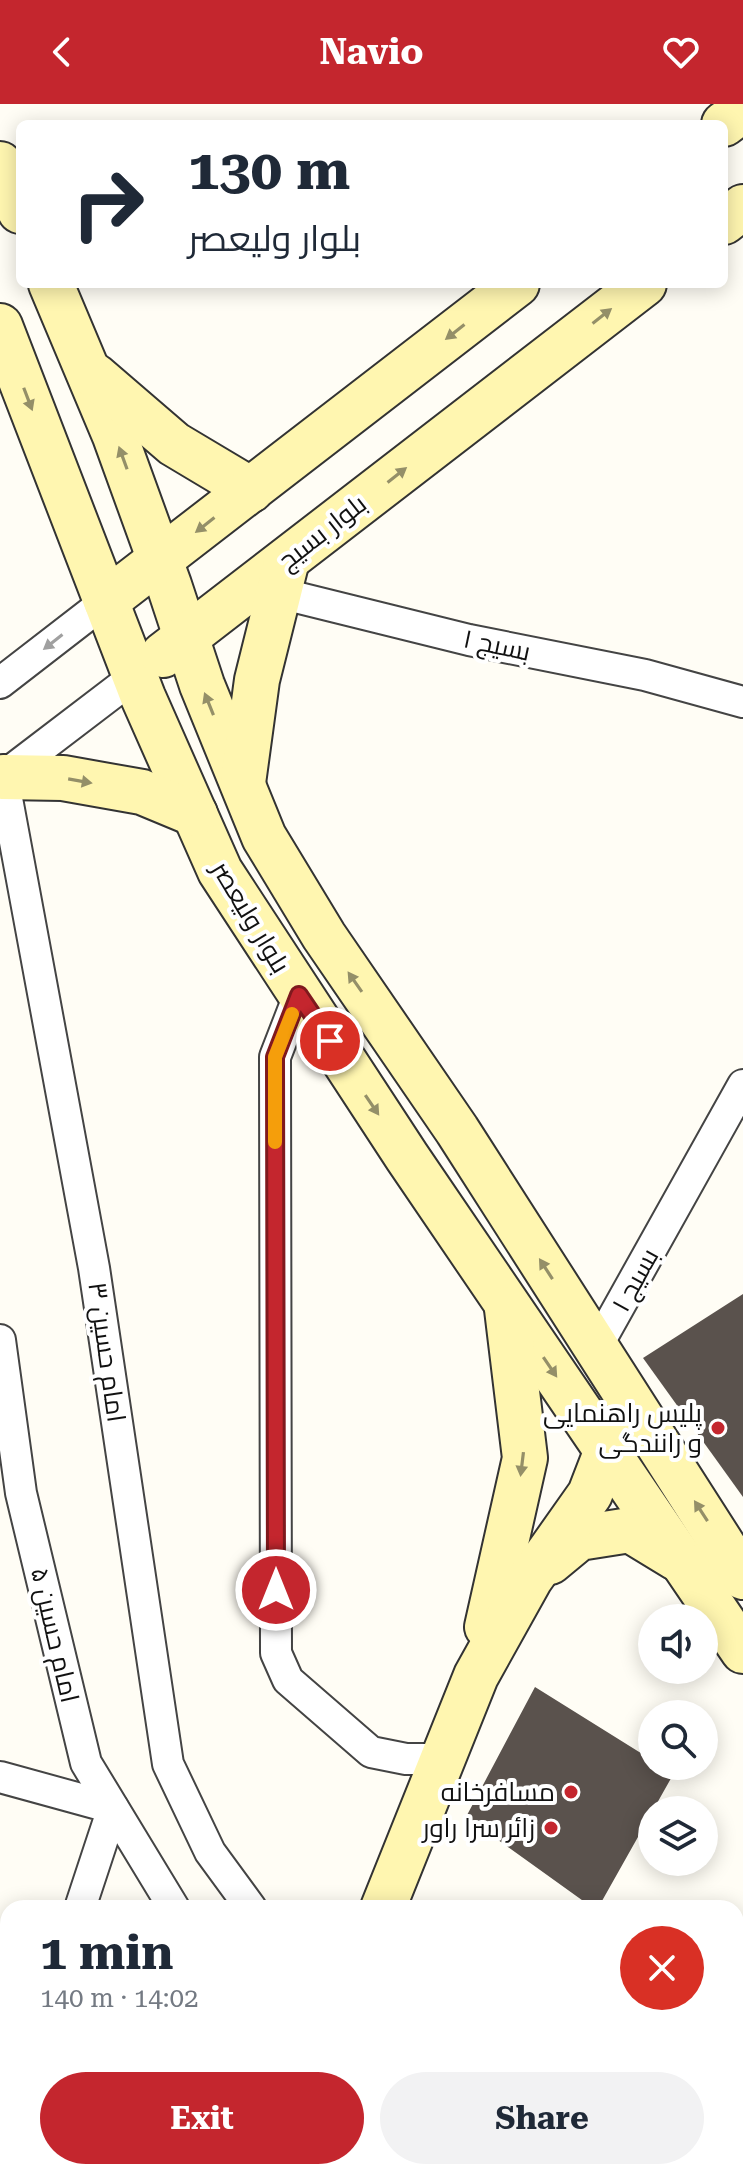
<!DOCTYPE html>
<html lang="en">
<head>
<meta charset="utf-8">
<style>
  :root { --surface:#fff; --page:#f2f2f3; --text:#1f2937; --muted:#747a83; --accent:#c4262e }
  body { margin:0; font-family:"Roboto Serif",Cairo,serif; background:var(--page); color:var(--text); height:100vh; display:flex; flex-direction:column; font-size:30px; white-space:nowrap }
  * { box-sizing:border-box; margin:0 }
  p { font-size:26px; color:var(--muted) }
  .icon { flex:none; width:44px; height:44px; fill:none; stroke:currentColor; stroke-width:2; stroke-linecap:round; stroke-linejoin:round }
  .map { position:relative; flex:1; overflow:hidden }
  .drawer { position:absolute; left:0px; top:1796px; width:744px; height:280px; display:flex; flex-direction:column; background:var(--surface); border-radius:24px 24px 0 0; box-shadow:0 4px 20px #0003 }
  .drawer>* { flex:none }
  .banner { position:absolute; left:16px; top:16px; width:712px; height:168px; border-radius:12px; box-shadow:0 4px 20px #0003; background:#fff; color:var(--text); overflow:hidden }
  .buttons { position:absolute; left:638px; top:1500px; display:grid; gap:16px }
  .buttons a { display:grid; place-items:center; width:80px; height:80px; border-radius:50%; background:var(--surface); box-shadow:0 4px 20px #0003; font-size:40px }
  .pin { position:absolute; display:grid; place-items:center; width:68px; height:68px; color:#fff; margin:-34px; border:4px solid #fff; border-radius:50%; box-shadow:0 2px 8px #0007 }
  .me { position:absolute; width:88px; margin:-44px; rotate:0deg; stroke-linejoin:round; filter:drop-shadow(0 0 6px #0008) }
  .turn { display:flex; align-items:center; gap:28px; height:168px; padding:0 40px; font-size:36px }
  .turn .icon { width:104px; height:104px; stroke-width:2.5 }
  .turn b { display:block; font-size:56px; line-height:68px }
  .round { display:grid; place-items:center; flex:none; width:84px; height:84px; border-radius:42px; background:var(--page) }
  .overview { display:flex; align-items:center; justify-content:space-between; height:136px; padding:0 40px }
  h1 { font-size:48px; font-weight:700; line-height:60px }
  .primary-button { display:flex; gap:16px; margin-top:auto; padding:16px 40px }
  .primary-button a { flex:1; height:92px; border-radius:48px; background:var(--accent); color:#fff; font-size:32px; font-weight:700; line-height:92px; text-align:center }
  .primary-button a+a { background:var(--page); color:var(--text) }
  header { display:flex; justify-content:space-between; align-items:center; height:104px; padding:0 40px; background:var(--accent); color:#fff; font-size:36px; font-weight:700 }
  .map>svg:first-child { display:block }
  .building { fill:#5a524d }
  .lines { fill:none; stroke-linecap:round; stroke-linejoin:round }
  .street-casing { stroke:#444; stroke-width:34 }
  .secondary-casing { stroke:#333; stroke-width:48 }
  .street { stroke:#fff; stroke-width:30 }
  .secondary { stroke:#fff6b0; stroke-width:44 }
  .oneway { fill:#948f68 }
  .oneway2 { fill:#a0a0a0 }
  .route-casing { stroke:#7f191e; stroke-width:20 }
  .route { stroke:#c4262e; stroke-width:14 }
  .slow { stroke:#f59e0b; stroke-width:14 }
  .poi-dot { fill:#c4262e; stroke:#fff; stroke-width:3 }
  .labels { text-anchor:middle; stroke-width:8; stroke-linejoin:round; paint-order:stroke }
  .street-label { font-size:26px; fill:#111; stroke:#fff }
  .poi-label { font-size:26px; fill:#111; stroke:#fff; text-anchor:end }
</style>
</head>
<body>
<header><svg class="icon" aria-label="back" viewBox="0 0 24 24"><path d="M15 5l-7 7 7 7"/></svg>Navio<svg class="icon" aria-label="heart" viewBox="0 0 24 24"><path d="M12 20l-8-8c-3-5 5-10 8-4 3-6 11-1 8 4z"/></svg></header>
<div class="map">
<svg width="743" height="2076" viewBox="0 0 743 2076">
  <rect width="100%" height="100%" fill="#fffdf5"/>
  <g class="building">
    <polygon points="743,1190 743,1393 643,1254"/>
    <polygon points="535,1583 652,1656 652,1662 662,1662 674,1669 598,1804 593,1804 466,1713"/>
  </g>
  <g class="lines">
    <defs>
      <g id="street">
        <polyline points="263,485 469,536 645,571 743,598"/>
        <polyline points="0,579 106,497"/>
        <polyline points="3,673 94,1164 168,1660 210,1748 251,1804"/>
        <polyline points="0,675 135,572"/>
        <polyline points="299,891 275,953 276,1549 288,1576 371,1648 406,1655 443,1655"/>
        <polyline points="0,1236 21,1389 86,1659 174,1804"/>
        <polyline points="596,1244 743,981"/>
        <polyline points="0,1673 113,1704 80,1804"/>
        <polyline points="0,2018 8,2015"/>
        <polyline points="153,2068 174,2076"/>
        <polyline points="426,2068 437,2076"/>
      </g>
      <g id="secondary">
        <polyline points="724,20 743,6"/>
        <polyline points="0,60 20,107"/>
        <polyline points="724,118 743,103"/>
        <polyline points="51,180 115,332 169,481 202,581 264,733 324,832 457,1026 743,1473"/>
        <polyline points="0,222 143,593 220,767 407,1053 743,1547"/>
        <polyline points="95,272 174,340 251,386"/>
        <polyline points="106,497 517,180"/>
        <polyline points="163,551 644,180"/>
        <polyline points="3,673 63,674 142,688 195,710"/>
        <polyline points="243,679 257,576 287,456"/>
        <polyline points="550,1458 579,1434 630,1426 676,1454"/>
        <polyline points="487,1523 525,1354 507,1205"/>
        <polyline points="383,1804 476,1572 530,1475 590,1390 607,1346 608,1325"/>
        <polyline points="270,2076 273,2068"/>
      </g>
    </defs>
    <use href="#street" class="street-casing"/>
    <use href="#secondary" class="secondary-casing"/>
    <use href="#street" class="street"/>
    <use href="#secondary" class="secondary"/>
  </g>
  <defs><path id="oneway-solid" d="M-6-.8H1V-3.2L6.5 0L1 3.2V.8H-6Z" transform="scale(2)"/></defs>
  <g class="oneway">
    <use href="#oneway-solid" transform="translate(602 212) rotate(-38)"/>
    <use href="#oneway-solid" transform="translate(455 228) rotate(142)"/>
    <use href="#oneway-solid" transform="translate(28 295) rotate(69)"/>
    <use href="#oneway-solid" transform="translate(123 354) rotate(-110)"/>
    <use href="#oneway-solid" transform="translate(397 371) rotate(-38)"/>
    <use href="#oneway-solid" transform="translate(205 421) rotate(142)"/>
    <use href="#oneway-solid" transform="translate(209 600) rotate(-112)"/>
    <use href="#oneway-solid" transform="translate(80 677) rotate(10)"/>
    <use href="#oneway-solid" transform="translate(355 878) rotate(-125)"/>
    <use href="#oneway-solid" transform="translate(372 1001) rotate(56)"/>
    <use href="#oneway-solid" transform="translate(546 1165) rotate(-123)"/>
    <use href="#oneway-solid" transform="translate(550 1263) rotate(56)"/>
    <use href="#oneway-solid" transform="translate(522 1360) rotate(97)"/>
    <use href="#oneway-solid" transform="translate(701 1407) rotate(-123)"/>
  </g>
  <use class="oneway2" href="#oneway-solid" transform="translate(53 538) rotate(142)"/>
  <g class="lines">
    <defs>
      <polyline id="route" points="276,1486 275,953 299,891 330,937"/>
    </defs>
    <use href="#route" class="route-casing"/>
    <use href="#route" class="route"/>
    <polyline class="slow" points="275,1038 275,953 292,910"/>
  </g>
  <g class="poi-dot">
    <circle cx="718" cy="1324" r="8"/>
    <circle cx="571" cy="1688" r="8"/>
    <circle cx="551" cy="1724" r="8"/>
  </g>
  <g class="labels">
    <g class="street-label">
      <text transform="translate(322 428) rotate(-38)" y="9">بلوار بسیج</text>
      <text transform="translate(497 541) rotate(12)" y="9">بسیج ۱</text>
      <text transform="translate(251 813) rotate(59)" y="9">بلوار ولیعصر</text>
      <text transform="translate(635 1176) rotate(-61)" y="9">بسیج ۱</text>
      <text transform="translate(107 1248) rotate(82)" y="9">امام حسین ۳</text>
      <text transform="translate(55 1531) rotate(77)" y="9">امام حسین ۵</text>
    </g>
    <g class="poi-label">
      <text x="702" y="1318">پلیس راهنمایی<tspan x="702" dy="30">و رانندگی</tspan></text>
      <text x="555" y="1697">مسافرخانه</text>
      <text x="535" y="1733">زائر سرا راور</text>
    </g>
  </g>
</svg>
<div class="buttons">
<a><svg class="icon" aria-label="sound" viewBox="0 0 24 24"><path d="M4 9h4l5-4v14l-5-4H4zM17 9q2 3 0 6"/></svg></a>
<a><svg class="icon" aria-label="search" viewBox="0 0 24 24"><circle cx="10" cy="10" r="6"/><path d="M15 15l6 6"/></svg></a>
<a><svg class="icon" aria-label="layers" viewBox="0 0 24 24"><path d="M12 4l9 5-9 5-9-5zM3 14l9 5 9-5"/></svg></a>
</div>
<div class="pin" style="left:330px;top:937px;background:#d93025"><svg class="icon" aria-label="arrive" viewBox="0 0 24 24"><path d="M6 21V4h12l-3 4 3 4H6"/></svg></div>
<svg class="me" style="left:276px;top:1486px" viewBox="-20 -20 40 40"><circle r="17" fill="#c4262e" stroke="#fff" stroke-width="3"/><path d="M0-11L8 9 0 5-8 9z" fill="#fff"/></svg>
<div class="banner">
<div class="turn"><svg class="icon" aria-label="right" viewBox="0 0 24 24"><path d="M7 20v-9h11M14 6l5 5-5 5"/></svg><div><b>130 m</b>بلوار ولیعصر</div></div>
</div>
<section class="drawer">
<div class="overview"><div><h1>1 min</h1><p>140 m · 14:02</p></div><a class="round" style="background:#d93025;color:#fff"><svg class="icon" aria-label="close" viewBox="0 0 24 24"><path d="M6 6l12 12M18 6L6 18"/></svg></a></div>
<div class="primary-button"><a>Exit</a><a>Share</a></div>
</section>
</div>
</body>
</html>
